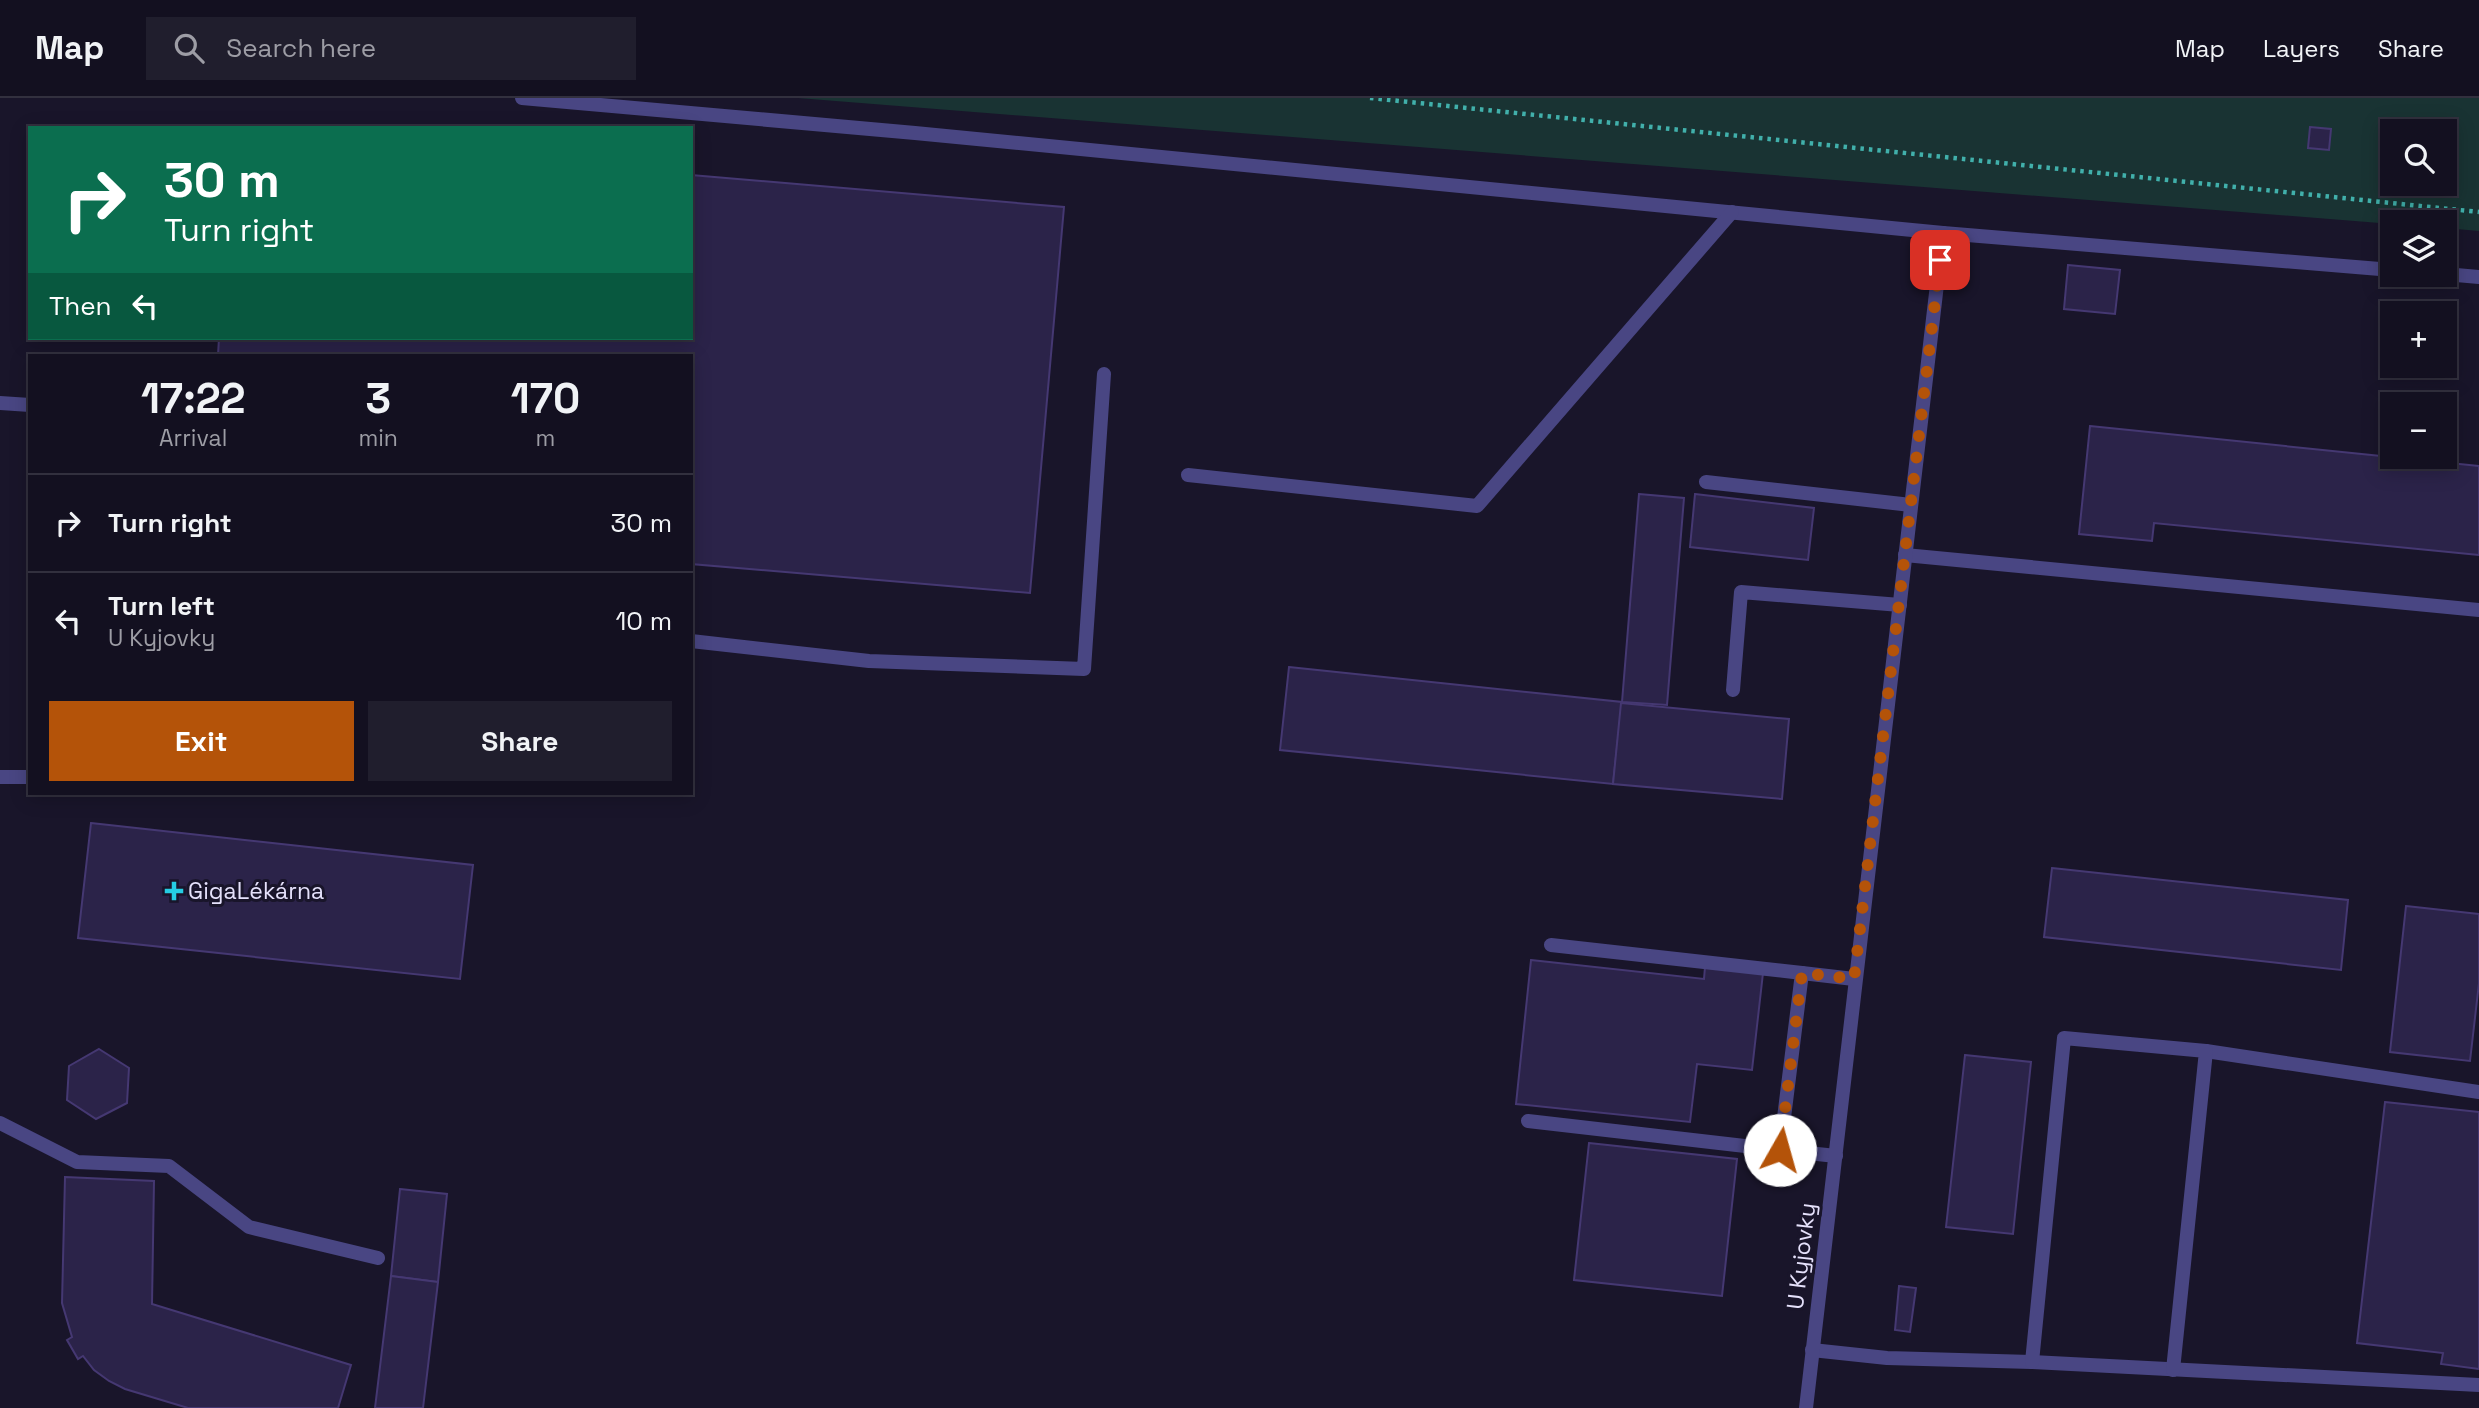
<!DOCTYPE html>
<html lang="en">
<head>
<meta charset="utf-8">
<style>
  :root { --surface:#131020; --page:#201e2d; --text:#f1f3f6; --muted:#9d9da5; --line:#32303e; --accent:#b45309 }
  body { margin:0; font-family:"Space Grotesk",sans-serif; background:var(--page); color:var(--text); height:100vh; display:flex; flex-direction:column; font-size:26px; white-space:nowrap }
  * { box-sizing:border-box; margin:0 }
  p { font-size:23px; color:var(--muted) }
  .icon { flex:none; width:38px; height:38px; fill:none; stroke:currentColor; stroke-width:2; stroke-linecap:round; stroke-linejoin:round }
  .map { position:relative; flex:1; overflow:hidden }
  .side { position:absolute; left:28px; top:256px; width:665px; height:441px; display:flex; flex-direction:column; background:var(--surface); border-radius:0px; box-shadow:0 4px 18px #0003,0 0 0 2px var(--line) }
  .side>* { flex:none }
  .hud { position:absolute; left:28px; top:28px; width:665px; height:214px; border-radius:0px; box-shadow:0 4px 18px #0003,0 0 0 2px var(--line); background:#0b6e4f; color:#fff; overflow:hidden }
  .buttons { position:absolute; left:2380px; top:21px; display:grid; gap:14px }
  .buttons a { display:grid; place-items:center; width:77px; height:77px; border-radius:0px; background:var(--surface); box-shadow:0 4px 18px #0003,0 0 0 2px var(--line); font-size:35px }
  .pin { position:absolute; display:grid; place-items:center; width:60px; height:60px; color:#fff; margin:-30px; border-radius:14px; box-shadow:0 4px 10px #0006 }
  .me { position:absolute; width:77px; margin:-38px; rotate:7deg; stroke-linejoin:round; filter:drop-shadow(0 0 5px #0008) }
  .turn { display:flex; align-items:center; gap:24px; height:147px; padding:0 21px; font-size:32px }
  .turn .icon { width:91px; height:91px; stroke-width:2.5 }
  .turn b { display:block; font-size:49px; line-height:60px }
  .then { display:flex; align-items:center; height:66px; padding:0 21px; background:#0003; gap:14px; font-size:26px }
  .eta { display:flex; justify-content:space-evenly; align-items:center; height:119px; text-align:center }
  .eta b { font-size:42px; font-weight:700; line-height:49px }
  .action { display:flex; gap:14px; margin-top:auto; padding:14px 21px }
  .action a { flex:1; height:80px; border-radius:0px; background:var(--accent); color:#fff; font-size:28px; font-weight:700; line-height:80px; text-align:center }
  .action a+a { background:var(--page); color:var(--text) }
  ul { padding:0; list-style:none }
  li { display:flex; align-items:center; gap:21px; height:98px; padding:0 21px; border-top:2px solid var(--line) }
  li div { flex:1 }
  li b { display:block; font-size:26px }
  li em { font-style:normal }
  header { display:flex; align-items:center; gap:42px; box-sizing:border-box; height:98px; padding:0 35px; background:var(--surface); border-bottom:2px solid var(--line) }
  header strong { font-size:33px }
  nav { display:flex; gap:38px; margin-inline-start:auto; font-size:24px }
  .search { width:490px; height:63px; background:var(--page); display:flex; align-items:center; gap:18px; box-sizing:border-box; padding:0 24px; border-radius:0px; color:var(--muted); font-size:26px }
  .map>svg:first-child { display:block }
  .green { fill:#193333; fill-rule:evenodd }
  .building { fill:#2b2349; stroke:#453872; stroke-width:2 }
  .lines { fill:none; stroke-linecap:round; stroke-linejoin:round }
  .path { stroke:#41b0ab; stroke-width:4.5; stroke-dasharray:3.5 5; stroke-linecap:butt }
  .service { stroke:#494683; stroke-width:14 }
  .route { stroke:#b45309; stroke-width:12; stroke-dasharray:0 21.6 }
  .poi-dot { fill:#25cde3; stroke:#19152a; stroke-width:2.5 }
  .labels { text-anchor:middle; stroke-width:6; stroke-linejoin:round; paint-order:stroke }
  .poi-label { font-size:23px; fill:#e5e1fb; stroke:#19152a; text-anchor:start }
  .street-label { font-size:23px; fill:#e5e1fb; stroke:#19152a }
</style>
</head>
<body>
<header>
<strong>Map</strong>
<div class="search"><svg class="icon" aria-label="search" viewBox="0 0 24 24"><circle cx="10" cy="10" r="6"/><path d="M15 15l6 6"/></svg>Search here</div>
<nav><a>Map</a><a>Layers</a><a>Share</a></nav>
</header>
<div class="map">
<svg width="2479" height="1310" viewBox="0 0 2479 1310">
  <rect width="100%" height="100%" fill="#19152a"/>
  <path class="green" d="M798,0H2479V133L2445,130V124H2392V126ZM2392,33H2445V86H2392Z"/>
  <g class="building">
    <polygon points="2310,29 2331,31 2329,52 2308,50"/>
    <polygon points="691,77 1064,109 1030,495 691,466 691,257 218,257 219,240 691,240"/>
    <polygon points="2068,167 2120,172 2115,216 2064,211"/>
    <polygon points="161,240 197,240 197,243"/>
    <polygon points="2090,328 2479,368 2479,457 2154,425 2152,443 2079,436"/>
    <polygon points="1639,396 1684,400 1667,607 1622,604"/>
    <polygon points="1695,396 1814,410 1808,462 1690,449"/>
    <polygon points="1289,569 1622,604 1613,686 1280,652"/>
    <polygon points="1621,605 1789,621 1782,701 1613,686"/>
    <polygon points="91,725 473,767 460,881 78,840"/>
    <polygon points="2052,770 2348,802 2341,872 2044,839"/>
    <polygon points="2406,808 2479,816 2479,885 2470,963 2390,954"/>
    <polygon points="1531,862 1704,881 1705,869 1763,875 1752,972 1697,966 1690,1024 1516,1006"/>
    <polygon points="99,951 129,970 127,1005 96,1021 67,1002 69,968"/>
    <polygon points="1965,957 2031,964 2013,1136 1946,1129"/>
    <polygon points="2385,1004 2479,1014 2479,1271 2441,1266 2443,1255 2357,1245"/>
    <polygon points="1589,1045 1737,1061 1722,1198 1574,1182"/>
    <polygon points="65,1079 154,1083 152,1206 351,1267 338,1310 188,1310 125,1291 109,1283 94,1272 83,1258 78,1261 67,1242 72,1239 62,1205"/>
    <polygon points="400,1091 447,1096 438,1184 391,1178"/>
    <polygon points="391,1178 438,1184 423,1310 375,1310"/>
    <polygon points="1899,1188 1916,1190 1910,1234 1895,1232"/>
  </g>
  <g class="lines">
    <polyline class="path" points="1370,0 2479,114"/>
    <g class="service">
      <polyline points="522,0 915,35 1943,135 2392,172"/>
      <polyline points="2445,176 2479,179"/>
      <polyline points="0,305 30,307"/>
      <polyline points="1188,377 1477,408 1732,114"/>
      <polyline points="1706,384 1911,407"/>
      <polyline points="1905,457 2479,512"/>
      <polyline points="691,543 869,563 1084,571 1104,276"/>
      <polyline points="1733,592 1741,494 1900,507"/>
      <polyline points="0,679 30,679"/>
      <polyline points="1802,875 1854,881"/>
      <polyline points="2206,953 2479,994"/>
      <polyline points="1528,1023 1780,1052 1802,875 1551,847"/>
      <polyline points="0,1025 77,1064 169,1068 249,1129 378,1160"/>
      <polyline points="1780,1052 1836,1058"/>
      <polyline points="1812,1252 1887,1260 2032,1264 2479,1287"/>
      <polyline points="2032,1264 2064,940 2206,953 2173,1272"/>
      <polyline points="1806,1310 1943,135"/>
    </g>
  </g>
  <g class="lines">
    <polyline class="route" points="1780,1052 1802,875 1854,881 1940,162"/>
  </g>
  <path class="poi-dot" d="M170.5 782.5h7v7h7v7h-7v7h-7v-7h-7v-7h7z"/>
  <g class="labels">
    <g class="poi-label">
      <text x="188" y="801">GigaLékárna</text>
    </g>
    <g class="street-label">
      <text transform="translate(1801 1158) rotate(-83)" y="8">U Kyjovky</text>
    </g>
  </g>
</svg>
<div class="buttons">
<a><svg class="icon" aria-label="search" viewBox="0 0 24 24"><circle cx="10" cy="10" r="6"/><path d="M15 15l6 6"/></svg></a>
<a><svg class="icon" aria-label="layers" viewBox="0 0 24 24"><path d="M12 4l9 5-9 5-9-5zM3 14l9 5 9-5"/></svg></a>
<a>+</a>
<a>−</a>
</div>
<div class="pin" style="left:1940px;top:162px;background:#d93025"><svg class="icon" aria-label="arrive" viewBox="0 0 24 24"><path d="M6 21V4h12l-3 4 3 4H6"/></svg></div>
<svg class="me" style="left:1780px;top:1052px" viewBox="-20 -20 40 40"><circle r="19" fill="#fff"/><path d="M0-13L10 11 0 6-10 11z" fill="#b45309"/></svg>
<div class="hud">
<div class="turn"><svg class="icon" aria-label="right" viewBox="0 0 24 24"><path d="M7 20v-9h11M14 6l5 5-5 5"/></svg><div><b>30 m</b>Turn right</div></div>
<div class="then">Then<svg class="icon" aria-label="left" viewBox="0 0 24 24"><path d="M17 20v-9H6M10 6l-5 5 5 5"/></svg></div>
</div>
<section class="side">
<div class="eta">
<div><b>17:22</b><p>Arrival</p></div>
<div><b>3</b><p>min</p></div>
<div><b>170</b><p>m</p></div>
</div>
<ul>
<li><svg class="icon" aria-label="right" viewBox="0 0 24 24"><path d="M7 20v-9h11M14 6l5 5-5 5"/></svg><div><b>Turn right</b></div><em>30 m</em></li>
<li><svg class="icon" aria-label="left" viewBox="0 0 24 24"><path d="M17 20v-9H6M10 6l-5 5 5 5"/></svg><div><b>Turn left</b><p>U Kyjovky</p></div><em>10 m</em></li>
</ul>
<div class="action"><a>Exit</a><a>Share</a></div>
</section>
</div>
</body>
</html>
